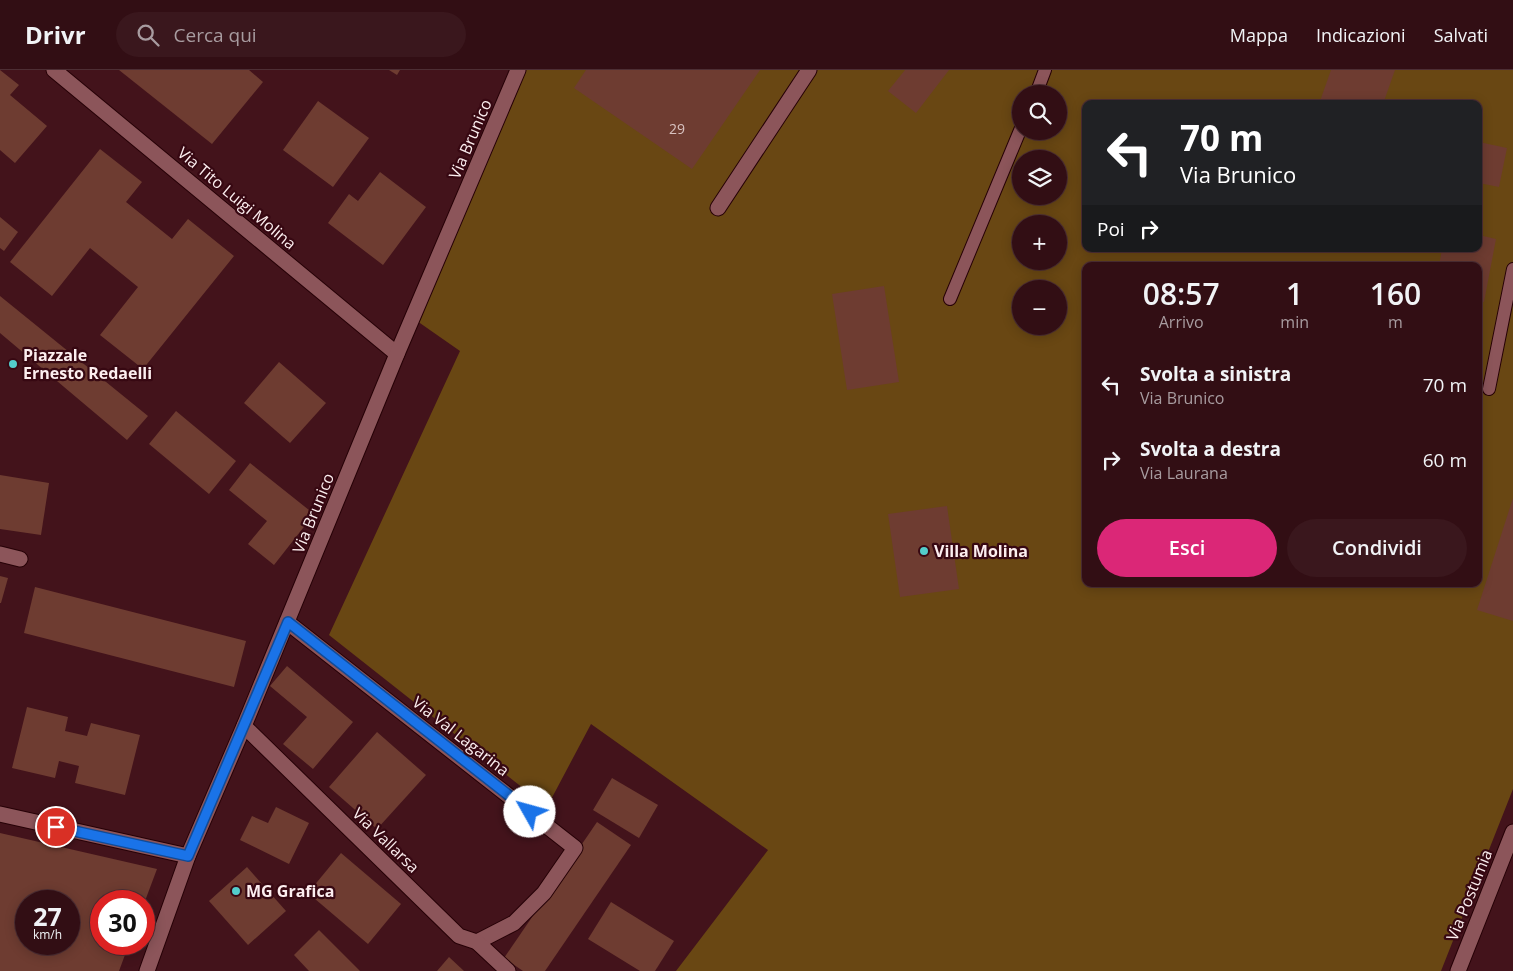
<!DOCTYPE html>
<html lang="it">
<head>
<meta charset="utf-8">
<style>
  :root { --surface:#320e14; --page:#3a171d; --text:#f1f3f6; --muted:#a89ca0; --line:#4d2e34; --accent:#db2777 }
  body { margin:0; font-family:"Open Sans",sans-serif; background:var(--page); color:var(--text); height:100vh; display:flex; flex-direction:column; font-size:19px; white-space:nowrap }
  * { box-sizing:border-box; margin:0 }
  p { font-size:16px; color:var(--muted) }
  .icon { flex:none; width:28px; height:28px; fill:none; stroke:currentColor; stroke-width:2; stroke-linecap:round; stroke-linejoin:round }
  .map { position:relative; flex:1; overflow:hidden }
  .side { position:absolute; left:1082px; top:192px; width:400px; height:325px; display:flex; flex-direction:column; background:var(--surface); border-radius:10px; box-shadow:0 2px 12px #0003,0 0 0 1px var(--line) }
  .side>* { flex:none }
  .hud { position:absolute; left:1082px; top:30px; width:400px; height:152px; border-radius:10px; box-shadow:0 2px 12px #0003,0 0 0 1px var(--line); background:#202124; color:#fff; overflow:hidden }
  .buttons { position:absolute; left:1012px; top:15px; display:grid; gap:10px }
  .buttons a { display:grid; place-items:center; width:55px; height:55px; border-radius:50%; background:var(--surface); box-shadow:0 2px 12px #0003,0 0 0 1px var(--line); font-size:25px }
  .speed { position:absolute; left:15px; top:820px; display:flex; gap:10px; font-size:25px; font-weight:700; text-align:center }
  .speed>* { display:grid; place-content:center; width:65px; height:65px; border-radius:50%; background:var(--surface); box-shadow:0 2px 12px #0003,0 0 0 1px var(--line); line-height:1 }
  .speed small { font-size:12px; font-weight:400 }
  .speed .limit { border:8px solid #d22; background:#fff; color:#111 }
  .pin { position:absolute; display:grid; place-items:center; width:42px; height:42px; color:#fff; margin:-21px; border:2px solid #fff; border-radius:50%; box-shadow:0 1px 5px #0007 }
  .me { position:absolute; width:55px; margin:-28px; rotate:308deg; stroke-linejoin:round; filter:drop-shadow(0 0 4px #0008) }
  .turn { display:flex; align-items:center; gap:18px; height:105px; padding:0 15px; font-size:22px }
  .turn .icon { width:65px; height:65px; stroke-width:2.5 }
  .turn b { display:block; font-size:35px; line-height:42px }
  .then { display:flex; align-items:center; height:48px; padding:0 15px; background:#0003; gap:10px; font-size:19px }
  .eta { display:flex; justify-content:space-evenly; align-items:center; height:85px; text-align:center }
  .eta b { font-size:30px; font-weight:600; line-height:35px }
  .primary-button { display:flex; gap:10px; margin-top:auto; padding:10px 15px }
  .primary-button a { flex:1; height:58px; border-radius:30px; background:var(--accent); color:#fff; font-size:20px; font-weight:600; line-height:58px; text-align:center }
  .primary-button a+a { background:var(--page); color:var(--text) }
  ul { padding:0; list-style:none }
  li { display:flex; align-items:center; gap:15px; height:75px; padding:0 15px }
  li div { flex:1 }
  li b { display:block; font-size:19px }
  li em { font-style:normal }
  header { display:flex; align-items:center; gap:30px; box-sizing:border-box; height:70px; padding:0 25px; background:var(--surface); border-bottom:1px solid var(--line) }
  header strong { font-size:24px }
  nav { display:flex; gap:28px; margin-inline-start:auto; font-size:18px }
  .search { width:350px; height:45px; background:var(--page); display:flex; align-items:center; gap:12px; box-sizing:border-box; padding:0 18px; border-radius:28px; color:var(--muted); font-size:19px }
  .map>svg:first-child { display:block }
  .green { fill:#694713; fill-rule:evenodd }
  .building { fill:#6e3c31; fill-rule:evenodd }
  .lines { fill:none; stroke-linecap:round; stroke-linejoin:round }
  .service-casing { stroke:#260006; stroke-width:14 }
  .minor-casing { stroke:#260006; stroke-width:17 }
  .service { stroke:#8c555a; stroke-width:12 }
  .minor { stroke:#8c555a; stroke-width:15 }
  .route-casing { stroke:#114b97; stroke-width:12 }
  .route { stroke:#1a73e8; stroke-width:9 }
  .poi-dot { fill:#53cdcb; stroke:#370812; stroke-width:2 }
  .labels { text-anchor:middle; stroke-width:4.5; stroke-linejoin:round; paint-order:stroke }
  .number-label { font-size:14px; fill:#d8c2c0 }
  .street-label { font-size:16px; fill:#fceeef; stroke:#370812 }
  .poi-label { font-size:16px; font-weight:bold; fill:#fceeef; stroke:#370812; text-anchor:start }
</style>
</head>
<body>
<header>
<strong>Drivr</strong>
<div class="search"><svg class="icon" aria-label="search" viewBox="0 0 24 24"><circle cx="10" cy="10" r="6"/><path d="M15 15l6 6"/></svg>Cerca qui</div>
<nav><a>Mappa</a><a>Indicazioni</a><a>Salvati</a></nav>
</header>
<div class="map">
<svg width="1513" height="901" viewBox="0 0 1513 901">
  <rect width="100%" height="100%" fill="#43131b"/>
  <path class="green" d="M524,0H1513V719L1441,901H676L768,780L591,654L547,737L329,565L460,281L417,251ZM1021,24H1059V61H1021ZM1086,34H1479V179H1086ZM1021,89H1059V126H1021ZM1021,154H1059V191H1021ZM1086,196H1479V514H1086ZM1021,219H1059V256H1021Z"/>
  <g class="building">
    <polygon points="0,0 19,15 10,25 47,56 15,93 0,80"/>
    <polygon points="119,0 249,0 263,12 212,74"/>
    <polygon points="389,0 400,0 397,5"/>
    <polygon points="586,0 760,0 692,99 574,18"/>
    <polygon points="905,0 949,0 916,43 888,21"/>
    <polygon points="1331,0 1395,0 1383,34 1319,34"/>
    <polygon points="318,31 369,68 333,117 283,80"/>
    <polygon points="1479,72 1507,78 1499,117 1479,113"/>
    <polygon points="100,79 142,112 126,132 172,169 188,149 234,186 143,299 100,265 138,217 90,178 52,226 10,192"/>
    <polygon points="380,102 426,137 383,195 328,153 349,124 358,131"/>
    <polygon points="0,147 18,162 4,181 0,178"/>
    <polygon points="1479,165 1496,169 1484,232 1479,231 1479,196 1439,196 1442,179 1479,179"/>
    <polygon points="884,216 899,312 847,320 832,224"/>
    <polygon points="0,226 148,346 127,370 0,263"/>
    <polygon points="279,292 326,333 290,373 244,333"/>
    <polygon points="176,341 236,391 209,424 149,374"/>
    <polygon points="250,393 314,444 274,495 248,474 267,451 229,420"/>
    <polygon points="0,405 49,413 41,465 0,459"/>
    <polygon points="1513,428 1513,551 1477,540"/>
    <polygon points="947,436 959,519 900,527 888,444"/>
    <polygon points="0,506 8,508 1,533 0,533"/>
    <polygon points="35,517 246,571 234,617 24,563"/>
    <polygon points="287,596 353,652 313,699 283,674 307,647 270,616"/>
    <polygon points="27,637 68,647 65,661 87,666 91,653 140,665 125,725 75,713 79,696 59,691 55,708 12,698"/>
    <polygon points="377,662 426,705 377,759 329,717"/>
    <polygon points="612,708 658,735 639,768 593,740"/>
    <polygon points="276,737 309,753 289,794 240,770 252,746 268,753"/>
    <polygon points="597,752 631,775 545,901 523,901 504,888"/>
    <path d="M0,763L157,799L145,831H101V874H129L119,901H0ZM26,831H69V874H26Z"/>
    <polygon points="341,783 401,834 368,874 308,823"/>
    <polygon points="247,797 286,841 248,875 209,831"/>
    <polygon points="611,832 674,871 655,901 640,901 588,869"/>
    <polygon points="319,860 360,901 309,901 294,885"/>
    <polygon points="449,887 464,901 437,901"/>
  </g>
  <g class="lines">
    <defs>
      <g id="service">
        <polyline points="1036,24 1045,0"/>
        <polyline points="950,229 1021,58"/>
        <polyline points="1489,319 1513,199"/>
      </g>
      <g id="minor">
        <polyline points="54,0 397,284"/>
        <polyline points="718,138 809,0"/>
        <polyline points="0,484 20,489"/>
        <polyline points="287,552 575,778 544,823 514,853 477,872"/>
        <polyline points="244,656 459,866 477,872 508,901"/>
        <polyline points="0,744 188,786"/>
        <polyline points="147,901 188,786 244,656 397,284 518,0"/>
        <polyline points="1458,901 1513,762"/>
      </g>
    </defs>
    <use href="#service" class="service-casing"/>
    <use href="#minor" class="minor-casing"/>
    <use href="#service" class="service"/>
    <use href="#minor" class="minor"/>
  </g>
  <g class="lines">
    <defs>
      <polyline id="route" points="56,757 188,786 288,552 530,742"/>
    </defs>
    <use href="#route" class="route-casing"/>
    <use href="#route" class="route"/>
  </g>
  <g class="poi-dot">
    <circle cx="13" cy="294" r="5"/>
    <circle cx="924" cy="481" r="5"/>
    <circle cx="236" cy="821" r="5"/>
  </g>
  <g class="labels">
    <g class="number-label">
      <text x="677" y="64">29</text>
    </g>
    <g class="street-label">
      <text transform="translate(470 69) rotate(-67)" y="6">Via Brunico</text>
      <text transform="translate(237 128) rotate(40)" y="6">Via Tito Luigi Molina</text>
      <text transform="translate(313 443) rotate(-68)" y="6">Via Brunico</text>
      <text transform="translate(461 666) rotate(38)" y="6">Via Val Lagarina</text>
      <text transform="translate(386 770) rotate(44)" y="6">Via Vallarsa</text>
      <text transform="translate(1469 825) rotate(-68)" y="6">Via Postumia</text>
    </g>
    <g class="poi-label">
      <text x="23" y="291">Piazzale<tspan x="23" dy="18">Ernesto Redaelli</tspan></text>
      <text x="934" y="487">Villa Molina</text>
      <text x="246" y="827">MG Grafica</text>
    </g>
  </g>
</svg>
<div class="buttons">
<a><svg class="icon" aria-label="search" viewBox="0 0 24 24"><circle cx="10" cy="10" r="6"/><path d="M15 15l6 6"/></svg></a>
<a><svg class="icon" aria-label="layers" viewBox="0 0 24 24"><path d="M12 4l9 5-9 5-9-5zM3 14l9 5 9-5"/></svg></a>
<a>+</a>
<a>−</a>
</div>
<div class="speed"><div>27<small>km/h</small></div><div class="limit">30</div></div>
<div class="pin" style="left:56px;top:757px;background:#d93025"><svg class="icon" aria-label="arrive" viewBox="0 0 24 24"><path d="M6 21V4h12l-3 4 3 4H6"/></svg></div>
<svg class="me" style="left:530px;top:742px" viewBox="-20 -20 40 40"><circle r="19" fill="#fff"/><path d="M0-13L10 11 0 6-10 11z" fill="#1a73e8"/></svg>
<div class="hud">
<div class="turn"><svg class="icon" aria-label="left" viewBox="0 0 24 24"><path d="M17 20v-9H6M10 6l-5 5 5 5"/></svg><div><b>70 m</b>Via Brunico</div></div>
<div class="then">Poi<svg class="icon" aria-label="right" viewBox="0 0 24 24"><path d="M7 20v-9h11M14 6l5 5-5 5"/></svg></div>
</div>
<section class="side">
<div class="eta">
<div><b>08:57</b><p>Arrivo</p></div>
<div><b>1</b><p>min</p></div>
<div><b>160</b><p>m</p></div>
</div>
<ul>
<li><svg class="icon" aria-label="left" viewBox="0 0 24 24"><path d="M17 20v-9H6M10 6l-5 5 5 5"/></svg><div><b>Svolta a sinistra</b><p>Via Brunico</p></div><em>70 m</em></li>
<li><svg class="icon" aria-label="right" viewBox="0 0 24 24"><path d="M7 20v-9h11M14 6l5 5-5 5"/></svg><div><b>Svolta a destra</b><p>Via Laurana</p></div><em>60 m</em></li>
</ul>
<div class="primary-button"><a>Esci</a><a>Condividi</a></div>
</section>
</div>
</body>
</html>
